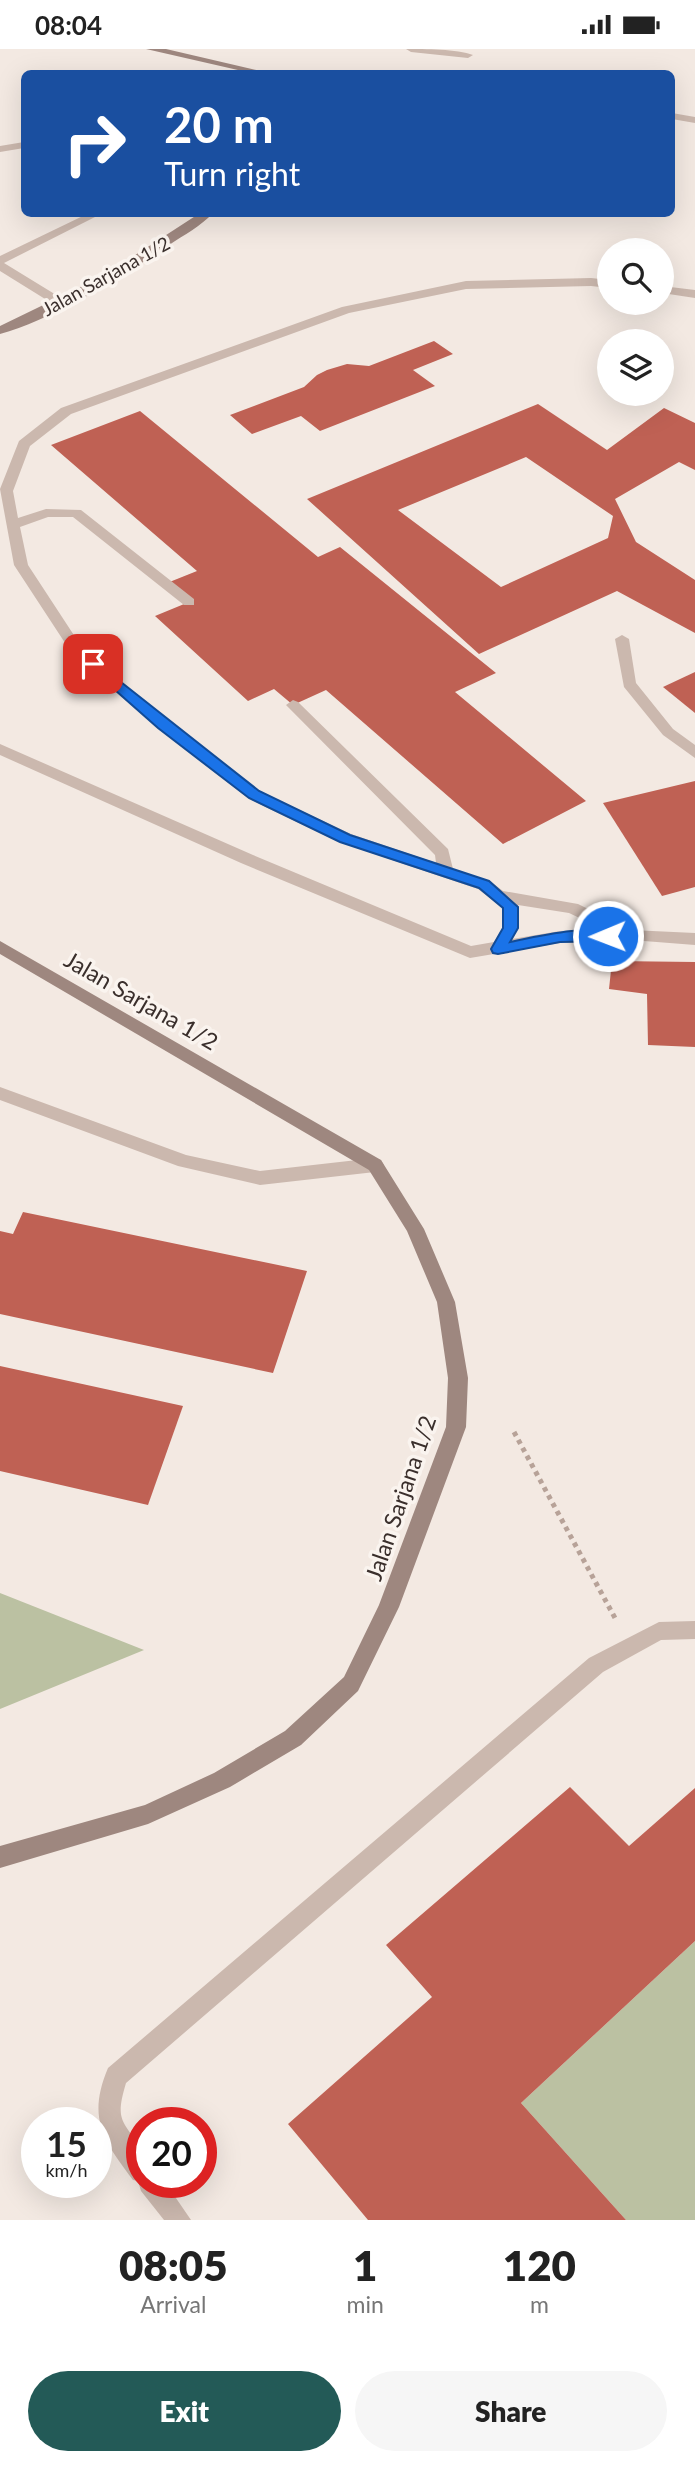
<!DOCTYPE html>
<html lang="en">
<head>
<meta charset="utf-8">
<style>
  :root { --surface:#fff; --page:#f6f6f6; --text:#222; --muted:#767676; --accent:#235a57 }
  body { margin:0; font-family:Lato,sans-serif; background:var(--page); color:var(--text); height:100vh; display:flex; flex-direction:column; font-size:26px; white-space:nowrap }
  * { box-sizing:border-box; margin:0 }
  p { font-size:23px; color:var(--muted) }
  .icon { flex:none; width:38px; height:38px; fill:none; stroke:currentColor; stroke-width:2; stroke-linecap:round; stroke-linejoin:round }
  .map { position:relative; height:2171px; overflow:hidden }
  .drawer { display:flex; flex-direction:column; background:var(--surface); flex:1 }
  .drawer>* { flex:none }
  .banner { position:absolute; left:21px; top:21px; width:654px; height:147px; border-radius:10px; box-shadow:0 7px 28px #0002; background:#1a4fa0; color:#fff; overflow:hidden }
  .controls { position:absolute; left:597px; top:189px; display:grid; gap:14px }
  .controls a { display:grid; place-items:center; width:77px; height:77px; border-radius:50%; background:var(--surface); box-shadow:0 7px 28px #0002; font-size:35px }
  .speed { position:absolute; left:21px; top:2058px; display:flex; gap:14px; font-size:35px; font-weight:700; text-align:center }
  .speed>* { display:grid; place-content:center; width:91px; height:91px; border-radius:50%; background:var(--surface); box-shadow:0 7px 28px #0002; line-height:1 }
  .speed small { font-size:18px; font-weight:400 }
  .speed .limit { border:10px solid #d22; background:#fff; color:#111 }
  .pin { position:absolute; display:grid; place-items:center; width:60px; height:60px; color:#fff; margin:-30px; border-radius:14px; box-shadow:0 4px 10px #0006 }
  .me { position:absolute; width:77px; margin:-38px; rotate:269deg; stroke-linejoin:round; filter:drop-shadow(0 0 5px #0008) }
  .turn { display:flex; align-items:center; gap:24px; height:147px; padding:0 28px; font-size:32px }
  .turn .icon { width:91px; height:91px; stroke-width:2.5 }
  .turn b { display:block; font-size:49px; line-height:60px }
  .eta { display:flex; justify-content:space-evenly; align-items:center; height:119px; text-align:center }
  .eta b { font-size:42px; font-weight:800; line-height:49px }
  .button { display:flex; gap:14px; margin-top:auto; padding:14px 28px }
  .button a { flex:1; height:80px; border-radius:42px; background:var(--accent); color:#fff; font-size:28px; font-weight:800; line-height:80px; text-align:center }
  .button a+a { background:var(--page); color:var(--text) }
  .status { display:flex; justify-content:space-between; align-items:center; height:49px; padding:0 35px; background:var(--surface); direction:ltr }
  .status svg { height:19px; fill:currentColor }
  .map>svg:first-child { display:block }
  .green { fill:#bbc1a2 }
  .building { fill:#bf6154; fill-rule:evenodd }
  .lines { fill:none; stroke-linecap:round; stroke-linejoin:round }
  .path { stroke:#b7a298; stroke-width:5; stroke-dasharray:4.5 4.5; stroke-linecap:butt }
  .lane { fill:#cbb8ae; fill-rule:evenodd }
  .street { fill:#cbb8ae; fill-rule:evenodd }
  .secondary { fill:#9e877f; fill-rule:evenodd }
  .route { fill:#1a73e8; stroke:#114b97; stroke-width:2 }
  .labels { text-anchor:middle; stroke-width:7; stroke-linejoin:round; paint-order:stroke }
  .far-street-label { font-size:19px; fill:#3a2f2c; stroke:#faf4ef }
  .street-label { font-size:23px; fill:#3a2f2c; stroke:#faf4ef }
</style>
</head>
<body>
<div class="status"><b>08:04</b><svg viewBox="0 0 49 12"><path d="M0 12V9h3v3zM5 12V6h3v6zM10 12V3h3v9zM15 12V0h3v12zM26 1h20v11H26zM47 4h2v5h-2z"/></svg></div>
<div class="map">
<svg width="695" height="2171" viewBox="0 0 695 2171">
  <rect width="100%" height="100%" fill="#f3e9e2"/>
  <g class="green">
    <polygon points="0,1544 144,1601 0,1660"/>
    <polygon points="695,1892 695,2171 626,2171 521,2054"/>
  </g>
  <g class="building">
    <polygon points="434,292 453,305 413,321 435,337 320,382 301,367 252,385 230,366 304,338 317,326 327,321 347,315 369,317"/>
    <path d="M538,355L607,401L664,359L695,374V421L679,413L615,450L636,493L695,531V584L617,542L479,605L307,450ZM526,408L613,467L608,489L501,538L398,461Z"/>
    <polygon points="140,362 318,508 340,498 496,624 455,643 586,752 503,795 326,641 293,656 274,640 248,652 155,567 189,553 167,534 197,522 51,396"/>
    <polygon points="695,623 695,664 663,638"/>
    <polygon points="695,732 695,838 662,847 603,754"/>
    <polygon points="612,912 695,913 695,998 648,996 647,945 609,940"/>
    <polygon points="23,1163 307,1222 273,1324 0,1265 0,1182 13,1185"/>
    <polygon points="0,1317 183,1357 148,1456 0,1422"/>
    <polygon points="570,1738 629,1797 695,1739 695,1892 521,2054 626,2171 368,2171 288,2075 432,1948 386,1896"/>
  </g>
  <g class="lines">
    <polyline class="path" points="514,1383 615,1569"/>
    <g class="lane">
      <path d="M406,0C425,0 457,0 473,6L468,9L411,3Z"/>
      <polygon points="87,165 97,167 4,214 66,252 66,258 58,258 0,222 0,207"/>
      <path d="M591,229L609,231V239L591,237L466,240L349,264L71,365L30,397L13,442L18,469L46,460L81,461L194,550V556H184L73,468H48L20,478L28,516L81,597L168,673L259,742L351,785L436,814L435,806L286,656L293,651L298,653L448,800L453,820L490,832L503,842L578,855L631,881L695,884V896L644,892L560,894L470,909L241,814L0,706V695L253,806L471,897L494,893L503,879V859L478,840L339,793L249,750L158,679L69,600L14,516L0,440L19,392L61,359L342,258L466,232ZM518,856L569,864L605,881L560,882L512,890L519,879Z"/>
      <polygon points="662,237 695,241 695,249 662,244"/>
      <polygon points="622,586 629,590 636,634 673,680 695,696 695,709 663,686 624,638 615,590"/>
      <polygon points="0,1038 186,1106 260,1122 375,1109 381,1111 384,1116 381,1121 375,1123 260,1136 178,1117 0,1051"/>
      <path d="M695,1572V1590L661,1591L603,1623L126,2034C114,2074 124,2070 140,2100C144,2108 142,2124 142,2133H165L191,2171H164L141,2142L138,2132L133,2131C103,2091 87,2069 108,2019L589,1609L659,1573Z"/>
    </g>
    <g class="street">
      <polygon points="672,64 695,68 695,74 672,70"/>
      <polygon points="24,93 24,99 0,103 0,97"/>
    </g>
    <g class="secondary">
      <polygon points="146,0 166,0 269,24 251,24"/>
      <path d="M200,164H213C201,177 184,186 169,196C122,228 54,270 0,285V277L103,227Z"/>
      <polygon points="0,892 381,1111 424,1180 455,1253 468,1329 466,1378 399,1558 358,1642 301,1696 230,1738 148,1775 0,1819 0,1797 145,1756 214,1724 285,1682 344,1628 379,1556 446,1378 448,1329 437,1253 407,1182 369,1121 0,905"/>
    </g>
  </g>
  <path class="route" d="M93,611L259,742L350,786L489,832L518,858V879L510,893C530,889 602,872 615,887L608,892L560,893L498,905L493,904L491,900L503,879V859L479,839L340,793L249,749L158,679L89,618V612Z"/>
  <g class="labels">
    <g class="far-street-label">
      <text transform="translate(106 227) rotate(-29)" y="7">Jalan Sarjana 1/2</text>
    </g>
    <g class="street-label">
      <text transform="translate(141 952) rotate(30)" y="8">Jalan Sarjana 1/2</text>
      <text transform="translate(401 1449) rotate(-71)" y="8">Jalan Sarjana 1/2</text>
    </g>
  </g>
</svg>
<div class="controls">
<a><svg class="icon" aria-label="search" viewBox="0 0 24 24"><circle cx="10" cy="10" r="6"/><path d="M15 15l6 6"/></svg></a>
<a><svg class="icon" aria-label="layers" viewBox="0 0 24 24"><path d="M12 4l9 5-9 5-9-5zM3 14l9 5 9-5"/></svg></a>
</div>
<div class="speed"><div>15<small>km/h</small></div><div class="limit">20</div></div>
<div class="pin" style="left:93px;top:615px;background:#d93025"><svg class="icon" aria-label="arrive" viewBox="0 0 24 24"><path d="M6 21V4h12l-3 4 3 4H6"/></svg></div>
<svg class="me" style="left:608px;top:887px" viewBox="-20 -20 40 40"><circle r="17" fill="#1a73e8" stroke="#fff" stroke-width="3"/><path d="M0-11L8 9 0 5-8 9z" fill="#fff"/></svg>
<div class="banner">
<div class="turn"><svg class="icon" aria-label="right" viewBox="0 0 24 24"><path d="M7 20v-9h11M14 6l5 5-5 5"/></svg><div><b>20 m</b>Turn right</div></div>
</div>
</div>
<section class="drawer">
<div class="eta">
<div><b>08:05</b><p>Arrival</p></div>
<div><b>1</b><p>min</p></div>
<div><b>120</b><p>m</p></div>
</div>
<div class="button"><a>Exit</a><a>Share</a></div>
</section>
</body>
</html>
